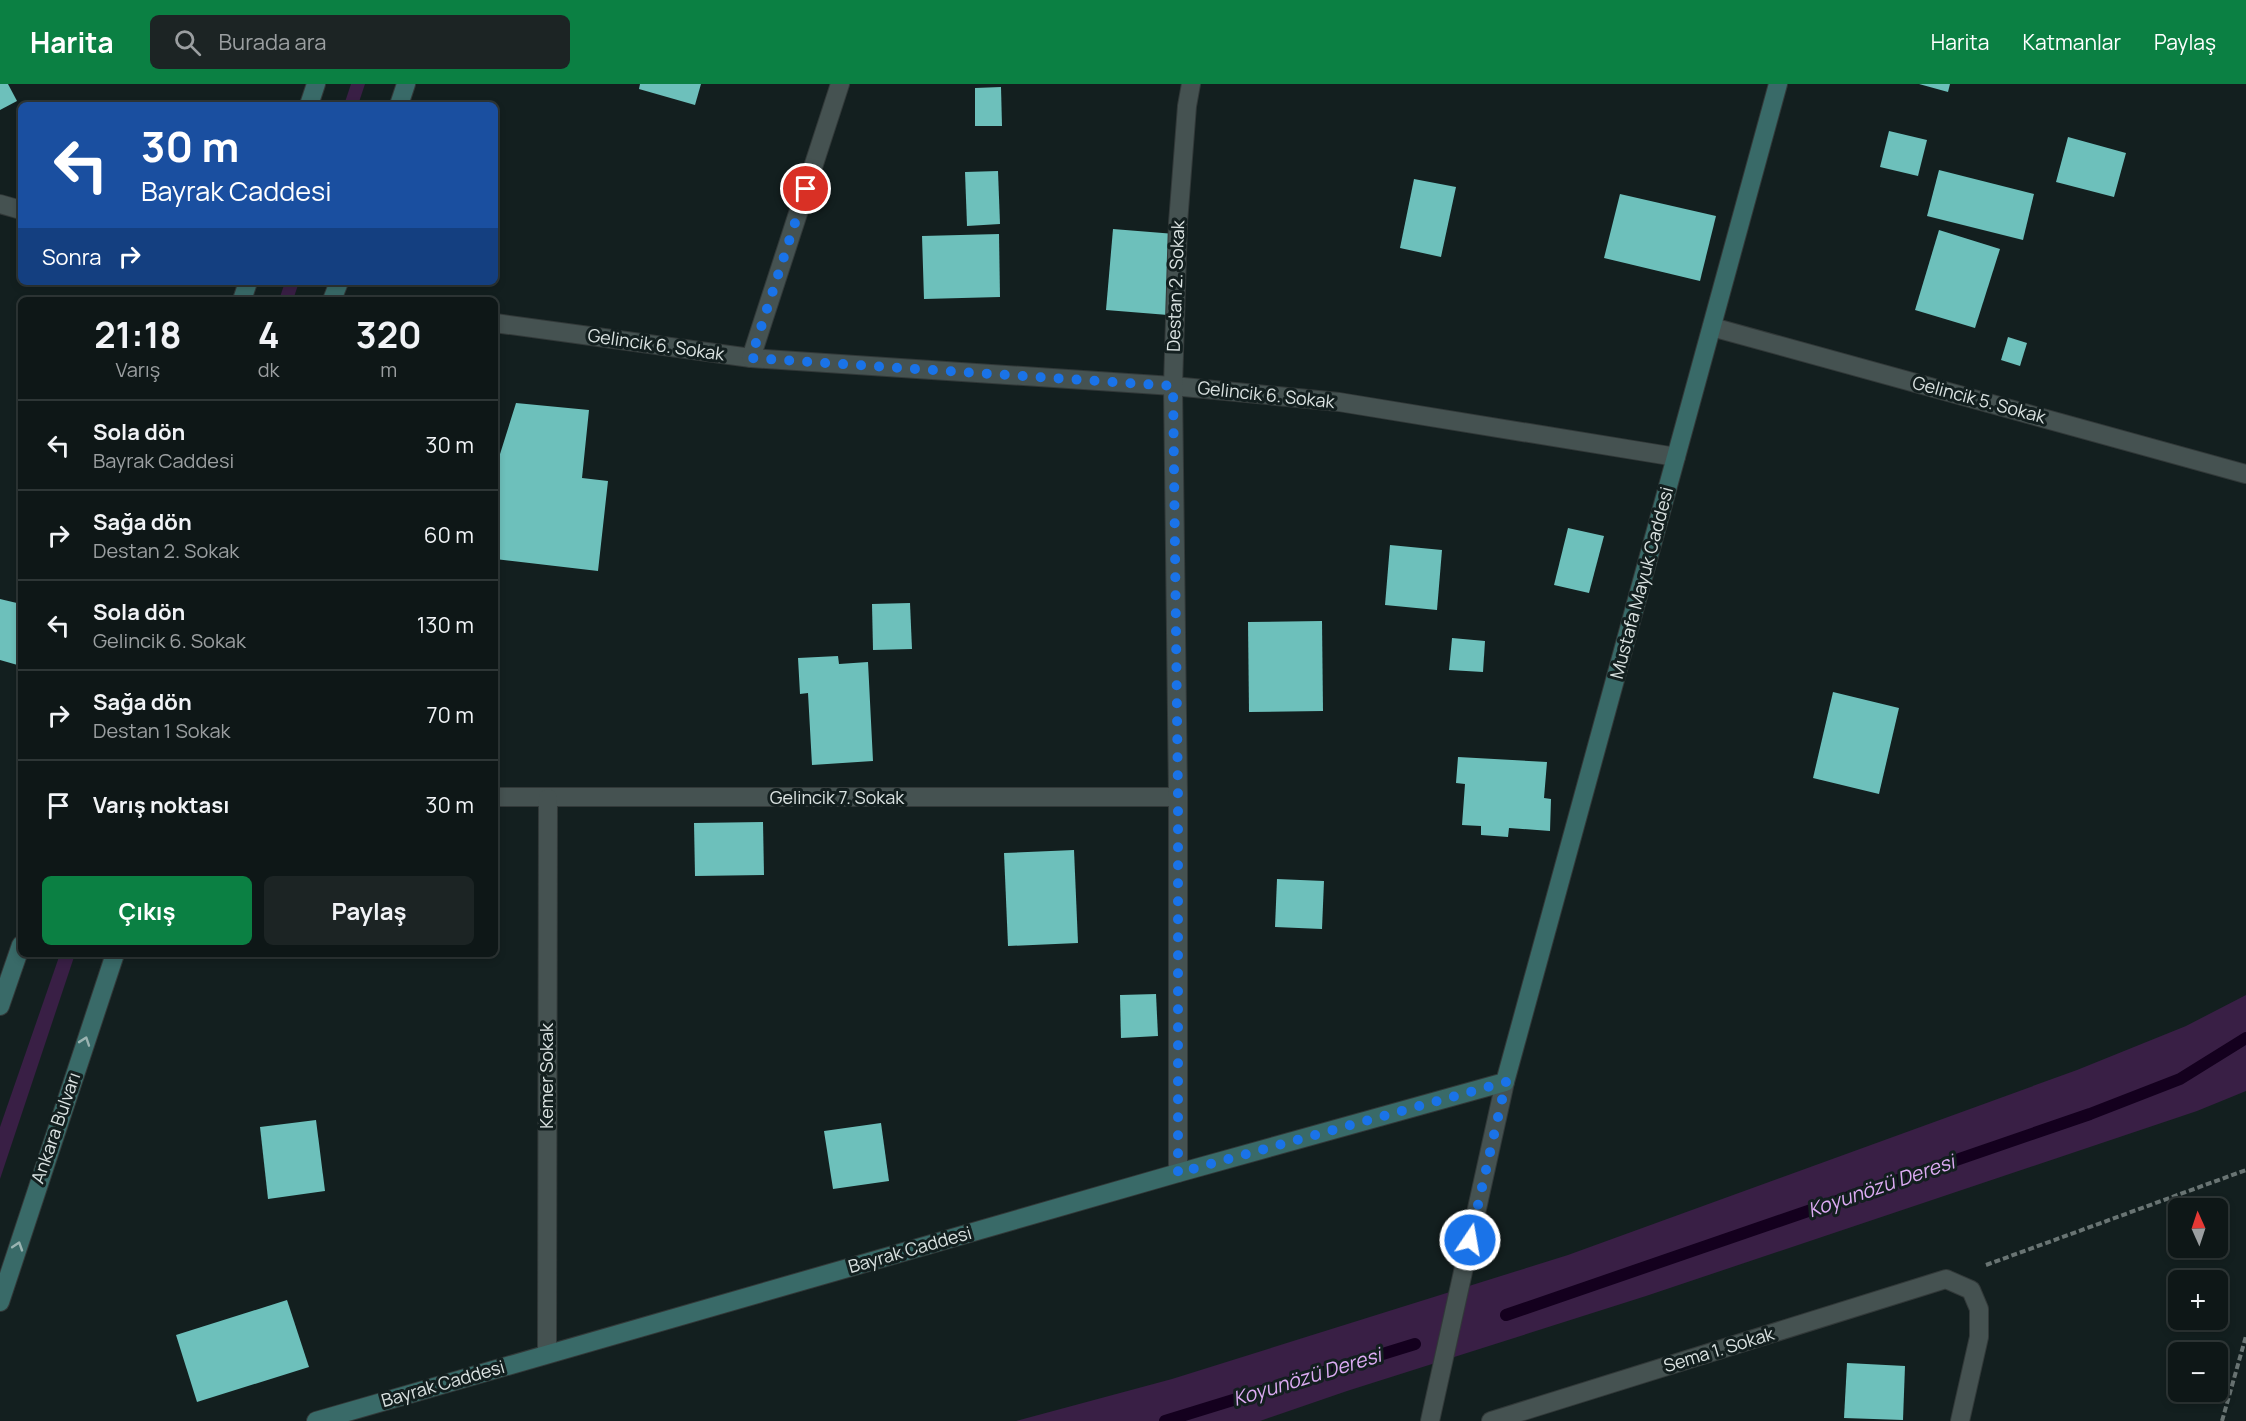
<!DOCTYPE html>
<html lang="tr">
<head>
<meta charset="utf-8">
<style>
  :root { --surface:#0e1717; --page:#1c2424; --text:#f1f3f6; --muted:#9b9fa1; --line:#2e3636; --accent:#0b8043 }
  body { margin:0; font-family:Manrope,sans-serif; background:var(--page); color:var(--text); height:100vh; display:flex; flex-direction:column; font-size:22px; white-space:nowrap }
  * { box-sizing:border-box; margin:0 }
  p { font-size:20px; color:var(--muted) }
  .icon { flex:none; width:33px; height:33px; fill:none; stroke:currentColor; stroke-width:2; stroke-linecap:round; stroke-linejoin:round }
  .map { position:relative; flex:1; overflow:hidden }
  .drawer { position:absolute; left:18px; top:213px; width:480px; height:660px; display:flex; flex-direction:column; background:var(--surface); border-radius:9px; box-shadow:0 3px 9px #0003,0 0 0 2px var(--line) }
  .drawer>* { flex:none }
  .banner { position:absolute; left:18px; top:18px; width:480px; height:183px; border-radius:9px; box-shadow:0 3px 9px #0003,0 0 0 2px var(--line); background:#1a4fa0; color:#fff; overflow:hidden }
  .needle { width:39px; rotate:357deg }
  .fabs { position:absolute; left:2168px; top:1114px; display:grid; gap:12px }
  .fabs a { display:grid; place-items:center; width:60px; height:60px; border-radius:9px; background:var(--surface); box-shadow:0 3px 9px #0003,0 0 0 2px var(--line); font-size:30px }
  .pin { position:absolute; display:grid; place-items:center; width:51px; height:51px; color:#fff; margin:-26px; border:3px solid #fff; border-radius:50%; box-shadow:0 2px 6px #0007 }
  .me { position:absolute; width:66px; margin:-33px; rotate:12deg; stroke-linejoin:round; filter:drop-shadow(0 0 4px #0008) }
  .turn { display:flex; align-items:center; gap:21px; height:126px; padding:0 24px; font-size:27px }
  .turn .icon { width:78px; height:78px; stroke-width:2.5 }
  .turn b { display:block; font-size:42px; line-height:51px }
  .then { display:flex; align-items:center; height:57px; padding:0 24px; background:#0003; gap:12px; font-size:22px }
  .eta { display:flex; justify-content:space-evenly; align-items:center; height:102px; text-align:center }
  .eta b { font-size:36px; font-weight:700; line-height:42px }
  .primary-button { display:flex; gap:12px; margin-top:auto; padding:12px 24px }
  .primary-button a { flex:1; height:69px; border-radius:9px; background:var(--accent); color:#fff; font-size:24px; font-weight:700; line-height:69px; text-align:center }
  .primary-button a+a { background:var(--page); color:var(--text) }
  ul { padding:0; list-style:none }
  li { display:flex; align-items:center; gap:18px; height:90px; padding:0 24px; border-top:2px solid var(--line) }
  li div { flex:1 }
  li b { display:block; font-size:22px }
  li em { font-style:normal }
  header { display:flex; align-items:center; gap:36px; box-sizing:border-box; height:84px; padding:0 30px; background:var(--accent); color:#fff }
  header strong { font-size:28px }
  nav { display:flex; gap:33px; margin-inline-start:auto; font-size:21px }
  .search { width:420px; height:54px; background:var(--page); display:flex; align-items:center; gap:15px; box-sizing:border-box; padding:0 21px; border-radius:9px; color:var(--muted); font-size:22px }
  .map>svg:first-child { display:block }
  .green { fill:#391f45 }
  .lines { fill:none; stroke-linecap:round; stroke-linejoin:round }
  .stream { stroke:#14001e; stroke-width:12 }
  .building { fill:#6dc0bb }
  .street-casing { stroke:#323939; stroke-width:20 }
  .secondary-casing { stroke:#323939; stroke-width:20 }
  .path { stroke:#697473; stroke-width:4; stroke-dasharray:6 3; stroke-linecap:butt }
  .street { stroke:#455251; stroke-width:18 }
  .secondary { stroke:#396a68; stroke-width:18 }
  .oneway { stroke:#9ab3b1 }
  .route { stroke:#1a73e8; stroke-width:10; stroke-dasharray:0 18 }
  .labels { text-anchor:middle; stroke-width:6; stroke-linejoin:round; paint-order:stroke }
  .street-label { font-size:18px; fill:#dbe3e2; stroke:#131f1f }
  .water-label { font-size:20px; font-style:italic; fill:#dcabf3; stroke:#131f1f }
</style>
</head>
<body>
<header>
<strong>Harita</strong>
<div class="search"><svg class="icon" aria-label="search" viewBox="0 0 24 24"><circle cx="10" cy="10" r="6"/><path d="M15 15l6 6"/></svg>Burada ara</div>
<nav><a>Harita</a><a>Katmanlar</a><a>Paylaş</a></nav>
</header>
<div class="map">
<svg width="2246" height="1337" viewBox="0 0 2246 1337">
  <rect width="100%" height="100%" fill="#131f1f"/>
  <g class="green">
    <polygon points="351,0 365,0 358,21 344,21"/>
    <polygon points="285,198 299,198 293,216 279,216"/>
    <polygon points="60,870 75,870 0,1095 0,1043"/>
    <polygon points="2246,911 2246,1007 2197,1027 1646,1212 1347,1307 1260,1337 1016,1337 1172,1295 1568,1171 2077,986 2186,942"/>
  </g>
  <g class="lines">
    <g class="stream">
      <polyline points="1506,1231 2090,1030 2180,995 2246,954"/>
      <polyline points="1165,1337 1415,1260"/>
    </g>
  </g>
  <g class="building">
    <polygon points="0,0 8,0 17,17 0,26"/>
    <polygon points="640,0 701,0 695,21 639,5"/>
    <polygon points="1919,0 1950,0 1948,8"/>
    <polygon points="1001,3 1002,42 975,42 975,4"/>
    <polygon points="1889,47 1927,56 1918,92 1880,83"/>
    <polygon points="2068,53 2126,69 2114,113 2056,98"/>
    <polygon points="1939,86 2034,110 2023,156 1927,132"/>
    <polygon points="998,87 1000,140 967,142 965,88"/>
    <polygon points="1414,95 1456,103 1441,173 1400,164"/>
    <polygon points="1620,110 1716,132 1700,197 1604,174"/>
    <polygon points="1113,145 1175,150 1168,231 1106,226"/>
    <polygon points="1939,146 2000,165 1975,244 1915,226"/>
    <polygon points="999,150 1000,213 924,215 922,152"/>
    <polygon points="2008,253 2027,259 2020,282 2001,276"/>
    <polygon points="516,319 589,326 582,394 608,397 598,487 495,475 495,386"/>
    <polygon points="1568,444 1604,452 1589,509 1554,501"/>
    <polygon points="1390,461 1442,466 1437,526 1385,521"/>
    <polygon points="0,515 21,520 21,582 0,576"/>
    <polygon points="910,519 912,565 873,566 872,520"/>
    <polygon points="1322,537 1323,627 1249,628 1248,538"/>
    <polygon points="1452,554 1485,557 1483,588 1449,586"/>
    <polygon points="838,572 839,580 868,578 873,677 812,681 808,609 800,610 798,574"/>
    <polygon points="1833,608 1899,624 1879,710 1813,694"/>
    <polygon points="1458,673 1547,678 1544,714 1551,715 1550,747 1509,744 1508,753 1481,751 1481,742 1462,741 1465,700 1456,699"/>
    <polygon points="763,738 764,791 695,792 694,739"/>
    <polygon points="1074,766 1078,859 1008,862 1004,769"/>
    <polygon points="1277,795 1324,797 1322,845 1275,843"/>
    <polygon points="1156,910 1158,952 1121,954 1120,911"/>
    <polygon points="316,1036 325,1107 268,1115 260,1043"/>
    <polygon points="881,1039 889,1097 833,1105 824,1047"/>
    <polygon points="287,1216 309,1283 197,1318 176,1251"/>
    <polygon points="1847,1279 1905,1282 1903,1336 1844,1334"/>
  </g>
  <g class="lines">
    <defs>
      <g id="street">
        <polyline points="0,120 21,126"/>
        <polyline points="495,239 751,274 1173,302 1339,318 1676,373"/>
        <polyline points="1712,243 2246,390"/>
        <polyline points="751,274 840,0"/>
        <polyline points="495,713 1178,713"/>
        <polyline points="1178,1089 1178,713 1173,302 1178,139 1187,22 1191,0"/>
        <polyline points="547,1270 548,714"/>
        <polyline points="1430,1337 1505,998"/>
        <polyline points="1491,1337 1946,1195 1971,1206 1979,1225 1979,1253 1960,1337"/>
      </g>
      <g id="secondary">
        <polyline points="309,21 316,0"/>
        <polyline points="399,21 406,0"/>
        <polyline points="242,216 248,198"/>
        <polyline points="332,216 339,198"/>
        <polyline points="0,922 21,861"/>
        <polyline points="0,1218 115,870"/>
        <polyline points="316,1337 1178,1089 1505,998 1778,0"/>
      </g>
    </defs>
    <use href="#street" class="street-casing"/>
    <use href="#secondary" class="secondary-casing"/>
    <g class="path">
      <polyline points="1986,1181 2246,1086"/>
      <polyline points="2222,1337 2246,1252"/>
    </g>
    <use href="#street" class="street"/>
    <use href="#secondary" class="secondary"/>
  </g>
  <defs><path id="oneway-chevron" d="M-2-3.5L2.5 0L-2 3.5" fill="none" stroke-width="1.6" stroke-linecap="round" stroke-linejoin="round" transform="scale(1.5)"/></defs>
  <g class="oneway">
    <use href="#oneway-chevron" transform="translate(85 957) rotate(-71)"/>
    <use href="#oneway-chevron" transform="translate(18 1162) rotate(-72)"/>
  </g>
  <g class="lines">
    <polyline class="route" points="806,105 751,274 1173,302 1178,713 1178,1089 1506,998 1470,1156"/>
  </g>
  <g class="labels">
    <g class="street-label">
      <text transform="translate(1176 202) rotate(-88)" y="6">Destan 2. Sokak</text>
      <text transform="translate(656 261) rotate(8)" y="6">Gelincik 6. Sokak</text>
      <text transform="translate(1266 311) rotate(6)" y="6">Gelincik 6. Sokak</text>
      <text transform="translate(1979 316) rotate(15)" y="6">Gelincik 5. Sokak</text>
      <text transform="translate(1642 499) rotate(-75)" y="6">Mustafa Mayuk Caddesi</text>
      <text x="837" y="720">Gelincik 7. Sokak</text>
      <text transform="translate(547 992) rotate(-90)" y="6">Kemer Sokak</text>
      <text transform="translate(56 1044) rotate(-71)" y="6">Ankara Bulvarı</text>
      <text transform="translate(910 1166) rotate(-16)" y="6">Bayrak Caddesi</text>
      <text transform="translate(1719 1266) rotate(-17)" y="6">Sema 1. Sokak</text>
      <text transform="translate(443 1300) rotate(-16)" y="6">Bayrak Caddesi</text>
    </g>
    <g class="water-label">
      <text transform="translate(1881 1102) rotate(-19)" y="7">Koyunözü Deresi</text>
      <text transform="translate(1307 1293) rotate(-17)" y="7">Koyunözü Deresi</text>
    </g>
  </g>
</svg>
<div class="fabs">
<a><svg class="needle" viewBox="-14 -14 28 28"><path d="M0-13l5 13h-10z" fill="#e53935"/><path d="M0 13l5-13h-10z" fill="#9b9fa1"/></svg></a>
<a>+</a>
<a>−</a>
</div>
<div class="pin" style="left:806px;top:105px;background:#d93025"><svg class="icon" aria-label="arrive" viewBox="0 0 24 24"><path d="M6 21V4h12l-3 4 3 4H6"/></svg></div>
<svg class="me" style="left:1470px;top:1156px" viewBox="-20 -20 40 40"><circle r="17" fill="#1a73e8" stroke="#fff" stroke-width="3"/><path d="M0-11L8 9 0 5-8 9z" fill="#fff"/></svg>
<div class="banner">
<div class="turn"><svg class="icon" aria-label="left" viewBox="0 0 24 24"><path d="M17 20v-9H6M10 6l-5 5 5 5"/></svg><div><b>30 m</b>Bayrak Caddesi</div></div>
<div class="then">Sonra<svg class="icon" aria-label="right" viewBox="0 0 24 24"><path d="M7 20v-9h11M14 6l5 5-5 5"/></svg></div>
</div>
<section class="drawer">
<div class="eta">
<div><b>21:18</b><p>Varış</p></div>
<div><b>4</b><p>dk</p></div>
<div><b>320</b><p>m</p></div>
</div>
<ul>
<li><svg class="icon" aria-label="left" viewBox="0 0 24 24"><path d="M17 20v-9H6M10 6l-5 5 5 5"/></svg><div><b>Sola dön</b><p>Bayrak Caddesi</p></div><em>30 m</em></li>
<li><svg class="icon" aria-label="right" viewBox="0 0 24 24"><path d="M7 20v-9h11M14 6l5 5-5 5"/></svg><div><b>Sağa dön</b><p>Destan 2. Sokak</p></div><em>60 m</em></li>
<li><svg class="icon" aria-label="left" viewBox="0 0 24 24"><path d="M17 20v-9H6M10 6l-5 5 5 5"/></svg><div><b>Sola dön</b><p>Gelincik 6. Sokak</p></div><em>130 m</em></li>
<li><svg class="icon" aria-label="right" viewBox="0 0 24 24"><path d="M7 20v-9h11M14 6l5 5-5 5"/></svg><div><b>Sağa dön</b><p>Destan 1 Sokak</p></div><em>70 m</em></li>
<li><svg class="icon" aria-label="arrive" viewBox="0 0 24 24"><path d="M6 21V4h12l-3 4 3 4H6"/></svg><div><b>Varış noktası</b></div><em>30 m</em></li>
</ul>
<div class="primary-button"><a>Çıkış</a><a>Paylaş</a></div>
</section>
</div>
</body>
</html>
